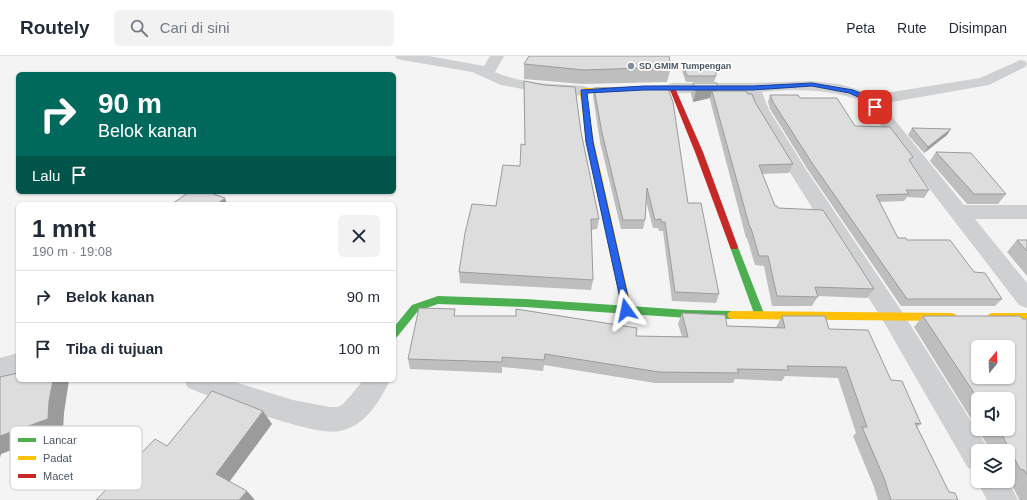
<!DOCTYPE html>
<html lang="id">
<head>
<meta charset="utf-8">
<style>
  :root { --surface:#fff; --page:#f2f2f3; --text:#1f2937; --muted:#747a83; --line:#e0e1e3 }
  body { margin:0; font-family:Arial,sans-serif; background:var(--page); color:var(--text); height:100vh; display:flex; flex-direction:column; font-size:15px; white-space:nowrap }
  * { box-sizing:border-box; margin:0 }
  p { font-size:13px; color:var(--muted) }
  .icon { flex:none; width:22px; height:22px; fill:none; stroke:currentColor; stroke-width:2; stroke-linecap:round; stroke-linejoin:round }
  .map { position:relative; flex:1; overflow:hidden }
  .panel { position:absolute; left:16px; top:146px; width:380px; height:180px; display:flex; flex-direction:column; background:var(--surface); border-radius:6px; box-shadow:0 1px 3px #0004 }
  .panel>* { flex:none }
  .banner { position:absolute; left:16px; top:16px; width:380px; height:122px; border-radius:6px; box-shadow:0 1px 3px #0004; background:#00695c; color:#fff; overflow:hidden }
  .needle { width:26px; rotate:19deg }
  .buttons { position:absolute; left:971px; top:284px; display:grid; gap:8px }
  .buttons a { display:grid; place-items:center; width:44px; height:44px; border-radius:6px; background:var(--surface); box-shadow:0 1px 3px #0004; font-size:20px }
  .pin { position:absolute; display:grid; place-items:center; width:34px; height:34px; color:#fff; margin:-17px; border-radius:8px; box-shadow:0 2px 6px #0006 }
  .me { position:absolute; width:44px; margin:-22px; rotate:348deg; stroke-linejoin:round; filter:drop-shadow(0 0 3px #0008) }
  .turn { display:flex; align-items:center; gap:14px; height:84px; padding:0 16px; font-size:18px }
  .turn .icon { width:52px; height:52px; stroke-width:2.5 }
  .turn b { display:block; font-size:28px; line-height:34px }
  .then { display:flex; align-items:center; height:38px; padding:0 16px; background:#0003; gap:8px; font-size:15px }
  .round { display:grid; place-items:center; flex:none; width:42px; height:42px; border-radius:6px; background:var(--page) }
  .overview { display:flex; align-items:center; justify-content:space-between; height:68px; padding:0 16px }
  h1 { font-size:24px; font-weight:600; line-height:30px }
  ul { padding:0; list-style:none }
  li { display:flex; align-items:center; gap:12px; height:52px; padding:0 16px; border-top:1px solid var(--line) }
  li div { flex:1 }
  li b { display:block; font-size:15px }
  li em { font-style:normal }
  header { display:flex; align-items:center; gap:24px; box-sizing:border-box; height:56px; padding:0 20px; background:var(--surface); border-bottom:1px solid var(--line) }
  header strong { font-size:19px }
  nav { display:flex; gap:22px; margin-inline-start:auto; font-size:14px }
  .search { width:280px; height:36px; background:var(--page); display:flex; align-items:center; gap:10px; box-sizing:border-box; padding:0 14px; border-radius:6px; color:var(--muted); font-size:15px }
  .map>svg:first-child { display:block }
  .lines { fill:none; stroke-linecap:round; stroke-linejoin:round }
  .street { fill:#ced0d2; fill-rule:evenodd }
  .fast { fill:#4caf50; fill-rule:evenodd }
  .slow { fill:#ffc107; fill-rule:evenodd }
  .jam { fill:#c62828; fill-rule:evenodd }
  .wall { fill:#bebebf; fill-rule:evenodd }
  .shaded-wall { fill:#9b9b9b }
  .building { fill:#ddddde; stroke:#9b9b9b; fill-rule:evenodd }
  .route { fill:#2563eb; stroke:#184099 }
  .poi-dot { fill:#868d94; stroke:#fff; stroke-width:1.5 }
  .labels { text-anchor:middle; stroke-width:3.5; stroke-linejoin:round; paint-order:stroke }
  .far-poi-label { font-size:9px; font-weight:bold; fill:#4a5661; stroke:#fff; text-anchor:start }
  .key { fill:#fff; stroke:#c9ccd0; stroke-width:1 }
  .key-label { font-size:11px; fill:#4a5661 }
</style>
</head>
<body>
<header>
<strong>Routely</strong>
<div class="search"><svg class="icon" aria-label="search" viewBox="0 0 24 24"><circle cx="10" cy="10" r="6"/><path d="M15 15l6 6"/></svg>Cari di sini</div>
<nav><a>Peta</a><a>Rute</a><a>Disimpan</a></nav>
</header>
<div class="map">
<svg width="1027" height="444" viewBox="0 0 1027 444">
  <rect width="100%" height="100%" fill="#f4f4f4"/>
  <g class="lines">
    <g class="street">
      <path d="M395,0H429L484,10L490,0H504L495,16C522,28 555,28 584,30L589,32L592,35L589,38L584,40L544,37L501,29L472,16L402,4L397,3Z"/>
      <path d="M1020,4L1025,5L1027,8L1025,11L989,29L892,46H880L964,149H1027V163H975L1027,227V252L1019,249L862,45C829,33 797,33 762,36L769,54L807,115L901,254L988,392L989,395H978V415L968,412L885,268L789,115L753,54L747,37H672L667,35L664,32L667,29L672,27H753L811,25L839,28L870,37L892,36L980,22Z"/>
      <polygon points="18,297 18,319 0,324 0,302"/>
      <path d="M184,324H228L293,344L330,351H338L343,348L352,338L363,324H390C380,345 365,370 340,375C313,381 217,343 188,332Z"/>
      <polygon points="978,424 978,425 1008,424 1018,444 987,444 977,425"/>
    </g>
    <g class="fast">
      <polygon points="734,188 738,191 765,260 763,263 757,263 755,260 730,191"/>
      <polygon points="438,240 525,243 688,254 732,255 735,256 737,259 735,262 732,263 688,262 525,251 438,248 418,255 397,281 394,282 394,271 412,249"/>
    </g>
    <g class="slow">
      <polygon points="646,31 648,32 648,34 586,37 594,86 632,254 630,257 624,257 622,254 586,86 580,37 583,33 585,32"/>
      <polygon points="732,255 952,257 955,258 957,261 955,264 952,265 732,263 729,262 727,259 729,256"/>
      <polygon points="992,257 1027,257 1027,265 992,265 989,264 987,261 989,258"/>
    </g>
    <polygon class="jam" points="672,30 675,32 703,96 738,191 737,193 731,193 730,191 695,96 670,34 646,35 643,33 646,31"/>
  </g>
  <g class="wall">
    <polygon points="524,8 671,11 667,26 582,28 524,23"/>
    <polygon points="683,9 716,20 714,26 686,26 682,15"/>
    <polygon points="524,25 581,76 599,163 597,173 591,174 593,224 591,234 460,227 459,216 496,150 520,110 525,89"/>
    <polygon points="693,27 715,35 748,38 755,46 793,108 789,117 762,118 775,150 874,233 867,242 818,240 812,250 772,250 764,210 755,209 747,182 746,182 710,44 710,42 693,46 691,38"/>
    <polygon points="594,32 688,147 719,238 716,247 672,245 663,175 659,175 658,172 653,172 646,145 645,164 643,173 621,173 600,86 593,40"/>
    <polygon points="770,39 800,42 855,70 910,106 929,134 924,142 907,141 904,145 879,146 898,182 907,184 1002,243 995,250 901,250 808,114 770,53 768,46"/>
    <polygon points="912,72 947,79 924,97 908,79"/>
    <polygon points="936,96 1006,138 998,148 967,148 930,105"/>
    <polygon points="1017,184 1027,184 1027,220 1007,196"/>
    <polygon points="682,257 727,270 777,271 776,271 782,260 829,273 891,324 921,368 917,371 949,436 958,444 878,444 874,431 853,380 856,377 838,322 785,320 782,325 735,323 733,327 655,327 544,309 543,315 502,311 502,317 410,313 408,303 455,260 636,280 682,281 678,268"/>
    <path d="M923,260L1027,263V444H1019V443L1009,423H1008V395H991L914,271ZM978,343L1008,373H978Z"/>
  </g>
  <g class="shaded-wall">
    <polygon points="717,31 714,40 712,35 710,42 693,46 696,35"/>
    <polygon points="951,73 947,79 924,97 928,91"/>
    <polygon points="225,142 227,148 217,148"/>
    <polygon points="53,324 69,324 64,357 63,375 1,398 0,402 0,380 49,345"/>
    <polygon points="263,355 272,368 227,429 216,418"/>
    <polygon points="247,435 255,444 239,444"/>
  </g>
  <g class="building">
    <polygon points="529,0 669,0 671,11 584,14 524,8"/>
    <polygon points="683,9 716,9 716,20 687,20"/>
    <polygon points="524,25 544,29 575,31 581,76 599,163 591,163 593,224 459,216 465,177 472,148 496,150 503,109 520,110 521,88 525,89"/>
    <polygon points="693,27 717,27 717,31 696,35"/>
    <polygon points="667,30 673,46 688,147 701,147 719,238 675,236 665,166 661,166 661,163 655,164 647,132 645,164 623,164 602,77 594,32"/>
    <polygon points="712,35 746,35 748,38 752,38 755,46 793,108 759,109 775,150 777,150 778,152 823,154 874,233 815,231 818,241 777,240 768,200 759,200 751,172 750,172"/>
    <polygon points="770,39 798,39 800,42 837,42 855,70 890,71 913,101 909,104 929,134 906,134 909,138 876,139 898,182 906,182 907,184 950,184 974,216 985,217 1002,243 907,243 812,107 773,46"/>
    <polygon points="912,72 951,73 928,91"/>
    <polygon points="936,96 971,97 1006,138 974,138"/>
    <polygon points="189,136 208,136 225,142 217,148 172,148"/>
    <polygon points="1017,184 1027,184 1027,195"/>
    <polygon points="419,252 455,253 454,260 516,260 516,253 637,272 636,280 688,281 682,257 725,259 727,270 785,272 782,260 825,260 829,273 868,274 891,324 902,325 921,368 915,367 949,436 955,437 958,444 891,444 884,422 862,371 867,371 846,311 787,310 789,314 737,313 739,317 659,316 545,298 544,304 502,301 502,306 408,303"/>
    <path d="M923,260H1020L1023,263H1027V419L1024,414L1020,413L1003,381L998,373H1008V343H978ZM978,291H1008V321H978Z"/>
    <polygon points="18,317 18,324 53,324 49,345 48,363 0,380 0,321"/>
    <polygon points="212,335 263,355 216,418 247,435 239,444 96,444 155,383 167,390"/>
  </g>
  <polygon class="route" points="812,27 853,34 870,41 878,51 873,52 865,44 849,37 812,30 753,34 644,34 587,37 593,86 631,254 630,256 623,256 586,86 581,34 644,30 753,30"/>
  <circle class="poi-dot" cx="631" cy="10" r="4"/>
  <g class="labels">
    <g class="far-poi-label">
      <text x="639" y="13">SD GMIM Tumpengan</text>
    </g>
  </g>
  <rect x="10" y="370" width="132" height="64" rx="6" class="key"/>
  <rect x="18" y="382" width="18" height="4" fill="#4caf50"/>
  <rect x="18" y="400" width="18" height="4" fill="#ffc107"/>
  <rect x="18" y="418" width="18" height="4" fill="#c62828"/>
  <g class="key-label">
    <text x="43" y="388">Lancar</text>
    <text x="43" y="406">Padat</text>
    <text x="43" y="424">Macet</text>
  </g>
</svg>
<div class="buttons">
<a><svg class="needle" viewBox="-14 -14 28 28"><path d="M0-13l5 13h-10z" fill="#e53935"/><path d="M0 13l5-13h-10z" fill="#747a83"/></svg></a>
<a><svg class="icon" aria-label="sound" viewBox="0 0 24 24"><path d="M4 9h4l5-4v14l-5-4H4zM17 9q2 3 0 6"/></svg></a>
<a><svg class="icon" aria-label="layers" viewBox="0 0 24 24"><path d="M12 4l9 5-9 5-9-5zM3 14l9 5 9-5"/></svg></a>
</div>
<div class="pin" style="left:875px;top:51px;background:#d93025"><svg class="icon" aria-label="arrive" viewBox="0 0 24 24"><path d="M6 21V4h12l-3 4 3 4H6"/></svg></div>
<svg class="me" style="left:626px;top:254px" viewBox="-20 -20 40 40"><path d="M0-17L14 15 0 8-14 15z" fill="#2563eb" stroke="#fff" stroke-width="4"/></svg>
<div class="banner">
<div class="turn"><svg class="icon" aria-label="right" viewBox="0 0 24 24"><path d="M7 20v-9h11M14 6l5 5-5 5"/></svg><div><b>90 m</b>Belok kanan</div></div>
<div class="then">Lalu<svg class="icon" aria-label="arrive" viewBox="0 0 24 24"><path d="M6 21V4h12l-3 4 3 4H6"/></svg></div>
</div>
<section class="panel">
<div class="overview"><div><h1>1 mnt</h1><p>190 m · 19:08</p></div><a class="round"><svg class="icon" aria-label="close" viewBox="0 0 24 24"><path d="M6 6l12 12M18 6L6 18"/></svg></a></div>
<ul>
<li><svg class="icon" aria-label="right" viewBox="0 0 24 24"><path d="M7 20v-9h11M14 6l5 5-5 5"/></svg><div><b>Belok kanan</b></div><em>90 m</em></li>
<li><svg class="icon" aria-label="arrive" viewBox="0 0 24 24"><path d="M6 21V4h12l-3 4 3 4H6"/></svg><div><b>Tiba di tujuan</b></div><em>100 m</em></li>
</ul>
</section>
</div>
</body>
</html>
